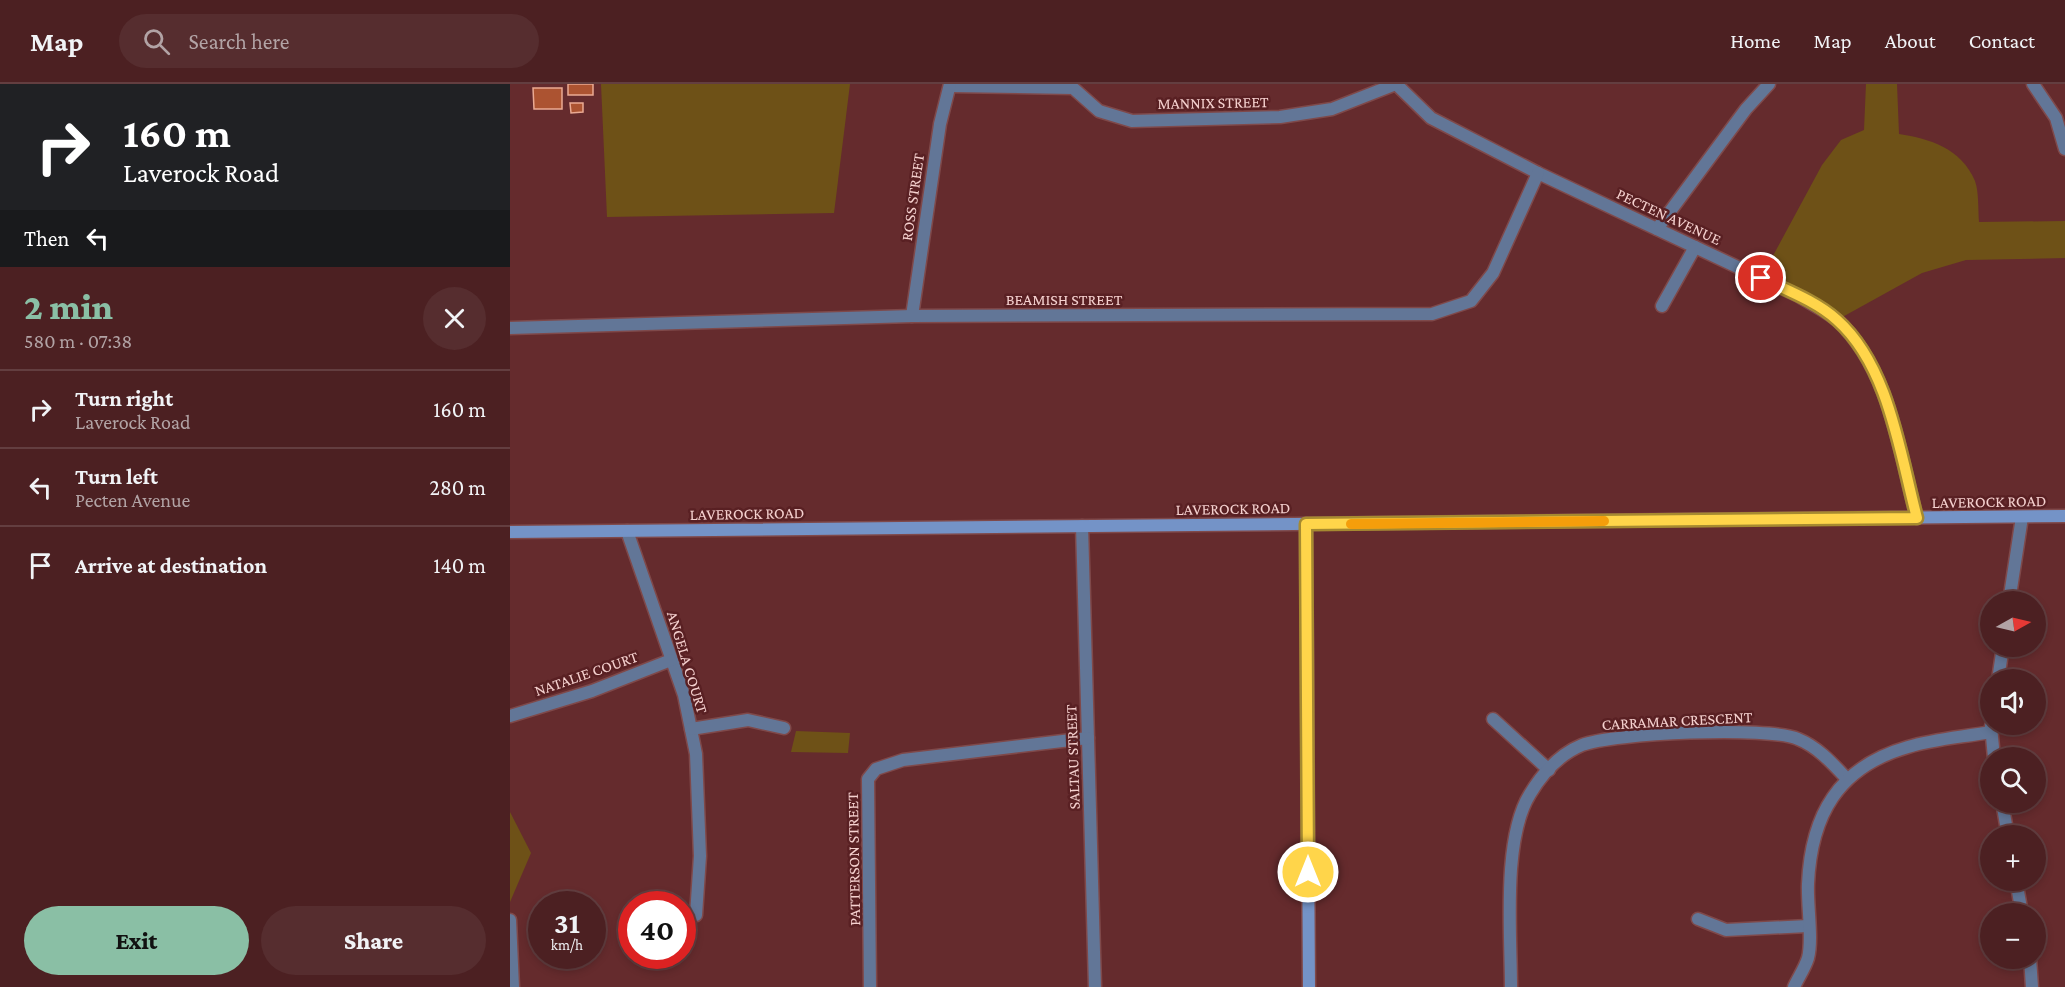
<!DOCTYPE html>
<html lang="en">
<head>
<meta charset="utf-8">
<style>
  :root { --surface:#4c2022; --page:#562d2f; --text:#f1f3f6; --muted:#b2a3a5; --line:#633e40; --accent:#8abfa5 }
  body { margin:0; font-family:"Crimson Pro",serif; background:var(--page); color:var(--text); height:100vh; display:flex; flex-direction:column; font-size:22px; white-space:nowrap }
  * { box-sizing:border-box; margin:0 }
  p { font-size:20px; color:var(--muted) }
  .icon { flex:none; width:33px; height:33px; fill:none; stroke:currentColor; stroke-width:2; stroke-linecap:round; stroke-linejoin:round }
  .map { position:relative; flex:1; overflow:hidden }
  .panel { display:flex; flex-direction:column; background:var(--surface); width:510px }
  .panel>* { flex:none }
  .hud { background:#202124; color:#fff; overflow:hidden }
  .needle { width:39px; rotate:82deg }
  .controls { position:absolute; left:1470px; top:507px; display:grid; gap:12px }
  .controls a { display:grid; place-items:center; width:66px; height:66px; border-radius:50%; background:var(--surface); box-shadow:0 3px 9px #0003,0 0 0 2px var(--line); font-size:30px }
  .speed { position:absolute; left:18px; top:807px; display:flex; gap:12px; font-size:30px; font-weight:700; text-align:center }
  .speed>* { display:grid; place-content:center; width:78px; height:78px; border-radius:50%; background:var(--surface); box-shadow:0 3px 9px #0003,0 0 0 2px var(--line); line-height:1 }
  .speed small { font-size:15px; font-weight:400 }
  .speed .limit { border:9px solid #d22; background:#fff; color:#111 }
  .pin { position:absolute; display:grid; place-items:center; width:51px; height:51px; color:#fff; margin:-26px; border:3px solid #fff; border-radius:50%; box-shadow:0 2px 6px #0007 }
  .me { position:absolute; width:66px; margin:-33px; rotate:0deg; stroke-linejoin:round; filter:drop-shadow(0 0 4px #0008) }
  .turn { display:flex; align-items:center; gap:21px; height:126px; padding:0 24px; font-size:27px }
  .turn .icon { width:78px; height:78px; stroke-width:2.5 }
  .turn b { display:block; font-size:42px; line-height:51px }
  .then { display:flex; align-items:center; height:57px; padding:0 24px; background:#0003; gap:12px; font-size:22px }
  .round { display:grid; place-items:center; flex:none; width:63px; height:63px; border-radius:32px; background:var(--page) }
  .overview { display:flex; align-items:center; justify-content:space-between; height:102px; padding:0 24px }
  h1 { font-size:36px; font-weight:800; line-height:45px; color:var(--accent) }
  .primary-button { display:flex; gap:12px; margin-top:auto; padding:12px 24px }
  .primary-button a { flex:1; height:69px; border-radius:36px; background:var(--accent); color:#111; font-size:24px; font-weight:800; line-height:69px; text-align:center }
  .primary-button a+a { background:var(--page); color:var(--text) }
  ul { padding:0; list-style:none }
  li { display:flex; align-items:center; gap:18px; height:78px; padding:0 24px; border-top:2px solid var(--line) }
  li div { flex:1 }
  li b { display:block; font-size:22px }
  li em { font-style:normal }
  header { display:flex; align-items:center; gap:36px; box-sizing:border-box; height:84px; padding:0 30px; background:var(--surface); border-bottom:2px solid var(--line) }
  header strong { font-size:28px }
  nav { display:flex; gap:33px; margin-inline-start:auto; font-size:21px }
  .search { width:420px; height:54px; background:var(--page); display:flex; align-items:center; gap:15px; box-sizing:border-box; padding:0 21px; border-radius:33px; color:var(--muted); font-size:22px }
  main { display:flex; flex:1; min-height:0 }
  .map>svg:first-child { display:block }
  .green { fill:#6e5117 }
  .building { fill:#ac5331; stroke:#eaaa93; stroke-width:1.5 }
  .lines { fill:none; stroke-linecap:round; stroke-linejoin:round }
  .street-casing { stroke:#7f494a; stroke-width:15 }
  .secondary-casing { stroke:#7f494a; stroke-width:15 }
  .street { stroke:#627697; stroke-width:12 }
  .secondary { stroke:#7493c7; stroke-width:12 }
  .route-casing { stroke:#a68a30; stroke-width:15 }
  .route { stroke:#ffd54a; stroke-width:10 }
  .slow { stroke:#f59e0b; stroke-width:10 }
  .labels { text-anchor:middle; stroke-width:5; stroke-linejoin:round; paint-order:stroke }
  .street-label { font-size:16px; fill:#f5d1cf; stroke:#592023 }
</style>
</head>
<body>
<header>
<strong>Map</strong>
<div class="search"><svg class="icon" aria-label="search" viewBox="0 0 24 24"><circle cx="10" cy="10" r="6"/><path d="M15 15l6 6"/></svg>Search here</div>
<nav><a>Home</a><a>Map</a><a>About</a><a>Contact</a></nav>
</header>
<main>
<section class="panel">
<div class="hud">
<div class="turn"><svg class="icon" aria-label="right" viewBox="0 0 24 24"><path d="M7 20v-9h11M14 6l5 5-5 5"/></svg><div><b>160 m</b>Laverock Road</div></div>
<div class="then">Then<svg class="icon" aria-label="left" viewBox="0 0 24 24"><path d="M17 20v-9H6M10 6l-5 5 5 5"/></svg></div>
</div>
<div class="overview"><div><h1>2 min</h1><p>580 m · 07:38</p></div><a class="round"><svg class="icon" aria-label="close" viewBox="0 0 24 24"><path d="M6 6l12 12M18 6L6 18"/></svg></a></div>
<ul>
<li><svg class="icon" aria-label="right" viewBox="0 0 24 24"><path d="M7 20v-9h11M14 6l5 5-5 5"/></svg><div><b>Turn right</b><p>Laverock Road</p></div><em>160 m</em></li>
<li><svg class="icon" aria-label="left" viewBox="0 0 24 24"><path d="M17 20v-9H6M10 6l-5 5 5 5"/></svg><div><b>Turn left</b><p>Pecten Avenue</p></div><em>280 m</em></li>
<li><svg class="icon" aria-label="arrive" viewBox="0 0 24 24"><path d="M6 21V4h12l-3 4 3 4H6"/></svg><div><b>Arrive at destination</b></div><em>140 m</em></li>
</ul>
<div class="primary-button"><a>Exit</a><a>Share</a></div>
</section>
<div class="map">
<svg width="1555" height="903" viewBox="0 0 1555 903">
  <rect width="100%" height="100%" fill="#652b2d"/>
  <g class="green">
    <polygon points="91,0 340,0 324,129 97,133"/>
    <path d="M1356,0H1387L1389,50C1420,55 1451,64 1465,97C1469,108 1468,126 1469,138L1555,137V174L1456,176L1412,189L1327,236L1251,194L1312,81L1331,56L1354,46Z"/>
    <polygon points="286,647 340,649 338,669 281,668"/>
    <polygon points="0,728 21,769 0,818"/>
  </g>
  <g class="building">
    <rect x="58" y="0" width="25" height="11"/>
    <polygon points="23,4 52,4 52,25 24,25"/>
    <polygon points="60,19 73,19 73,28 61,29"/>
  </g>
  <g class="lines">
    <defs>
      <g id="street">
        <path d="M886,0L921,34L1028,89L1289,212C1301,220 1317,227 1328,237C1380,286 1389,368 1407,434"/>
        <polyline points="1523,0 1546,34 1555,65"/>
        <polyline points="440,2 563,4 589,27 622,37 770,33 822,25 886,0"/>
        <polyline points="1147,145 1236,25 1259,0"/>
        <polyline points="1152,222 1185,163"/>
        <polyline points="402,232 430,40 440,0"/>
        <polyline points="0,244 402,232 922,230 961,217 983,189 1028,89"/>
        <polyline points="572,442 585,903"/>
        <polyline points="117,447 174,611 186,670 190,772 186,831"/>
        <polyline points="1499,518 1512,433"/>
        <polyline points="1488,596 1493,562"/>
        <polyline points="0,632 82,607 161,576"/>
        <polyline points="983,635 1039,686"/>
        <polyline points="1481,642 1484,674"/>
        <polyline points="181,645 238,636 274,644"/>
        <polyline points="1492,718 1498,752"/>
        <polyline points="1506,796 1512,830"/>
        <polyline points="1188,835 1216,846 1298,842"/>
        <polyline points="0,836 3,903"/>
        <polyline points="1520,874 1522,903"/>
        <polyline points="360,903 358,695 366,685 393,676 578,654"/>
        <path d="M1001,903C1001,851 992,755 1020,710C1032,690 1050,670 1072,661C1102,649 1259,642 1288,655C1308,663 1323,680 1337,695"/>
        <path d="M1284,903C1288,894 1295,884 1298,874C1303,855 1297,821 1298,800C1301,731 1328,683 1398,663C1424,655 1453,653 1480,648"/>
      </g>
      <g id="secondary">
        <polyline points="796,440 799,903"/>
        <polyline points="0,448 1555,432"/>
      </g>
    </defs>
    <use href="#street" class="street-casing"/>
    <use href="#secondary" class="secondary-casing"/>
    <use href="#street" class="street"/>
    <use href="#secondary" class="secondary"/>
  </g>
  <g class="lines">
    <defs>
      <path id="route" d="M798,788L796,440L1407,434C1390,370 1379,282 1327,236C1306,217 1276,206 1251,194"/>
    </defs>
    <use href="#route" class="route-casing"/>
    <use href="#route" class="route"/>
    <polyline class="slow" points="841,440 1094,437"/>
  </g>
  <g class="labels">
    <g class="street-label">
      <text transform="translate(703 18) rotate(-1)" y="6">MANNIX STREET</text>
      <text transform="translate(402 113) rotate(-82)" y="6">ROSS STREET</text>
      <text transform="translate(1159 132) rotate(25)" y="6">PECTEN AVENUE</text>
      <text x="554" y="221">BEAMISH STREET</text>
      <text transform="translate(1479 417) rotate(-1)" y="6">LAVEROCK ROAD</text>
      <text transform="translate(723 424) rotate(-1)" y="6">LAVEROCK ROAD</text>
      <text transform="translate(237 429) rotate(-1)" y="6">LAVEROCK ROAD</text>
      <text transform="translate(178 578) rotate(73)" y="6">ANGELA COURT</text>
      <text transform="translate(76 589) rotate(-19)" y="6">NATALIE COURT</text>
      <text transform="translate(1167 636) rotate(-3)" y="6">CARRAMAR CRESCENT</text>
      <text transform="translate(562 673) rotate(-92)" y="6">SALTAU STREET</text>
      <text transform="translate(343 775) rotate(-91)" y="6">PATTERSON STREET</text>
    </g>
  </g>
</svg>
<div class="controls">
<a><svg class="needle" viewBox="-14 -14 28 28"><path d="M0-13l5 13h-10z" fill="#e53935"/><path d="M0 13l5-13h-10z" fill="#b2a3a5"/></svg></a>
<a><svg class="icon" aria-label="sound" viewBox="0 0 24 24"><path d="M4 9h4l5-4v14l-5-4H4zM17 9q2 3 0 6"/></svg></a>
<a><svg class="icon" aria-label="search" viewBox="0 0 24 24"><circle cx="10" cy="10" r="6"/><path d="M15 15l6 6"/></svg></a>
<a>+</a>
<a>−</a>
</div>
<div class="speed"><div>31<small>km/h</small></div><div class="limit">40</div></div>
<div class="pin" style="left:1251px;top:194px;background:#d93025"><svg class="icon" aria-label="arrive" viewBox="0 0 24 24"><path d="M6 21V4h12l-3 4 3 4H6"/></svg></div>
<svg class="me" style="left:798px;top:788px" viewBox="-20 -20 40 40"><circle r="17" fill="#ffd54a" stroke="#fff" stroke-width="3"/><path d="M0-11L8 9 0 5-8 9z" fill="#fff"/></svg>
</div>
</main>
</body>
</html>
